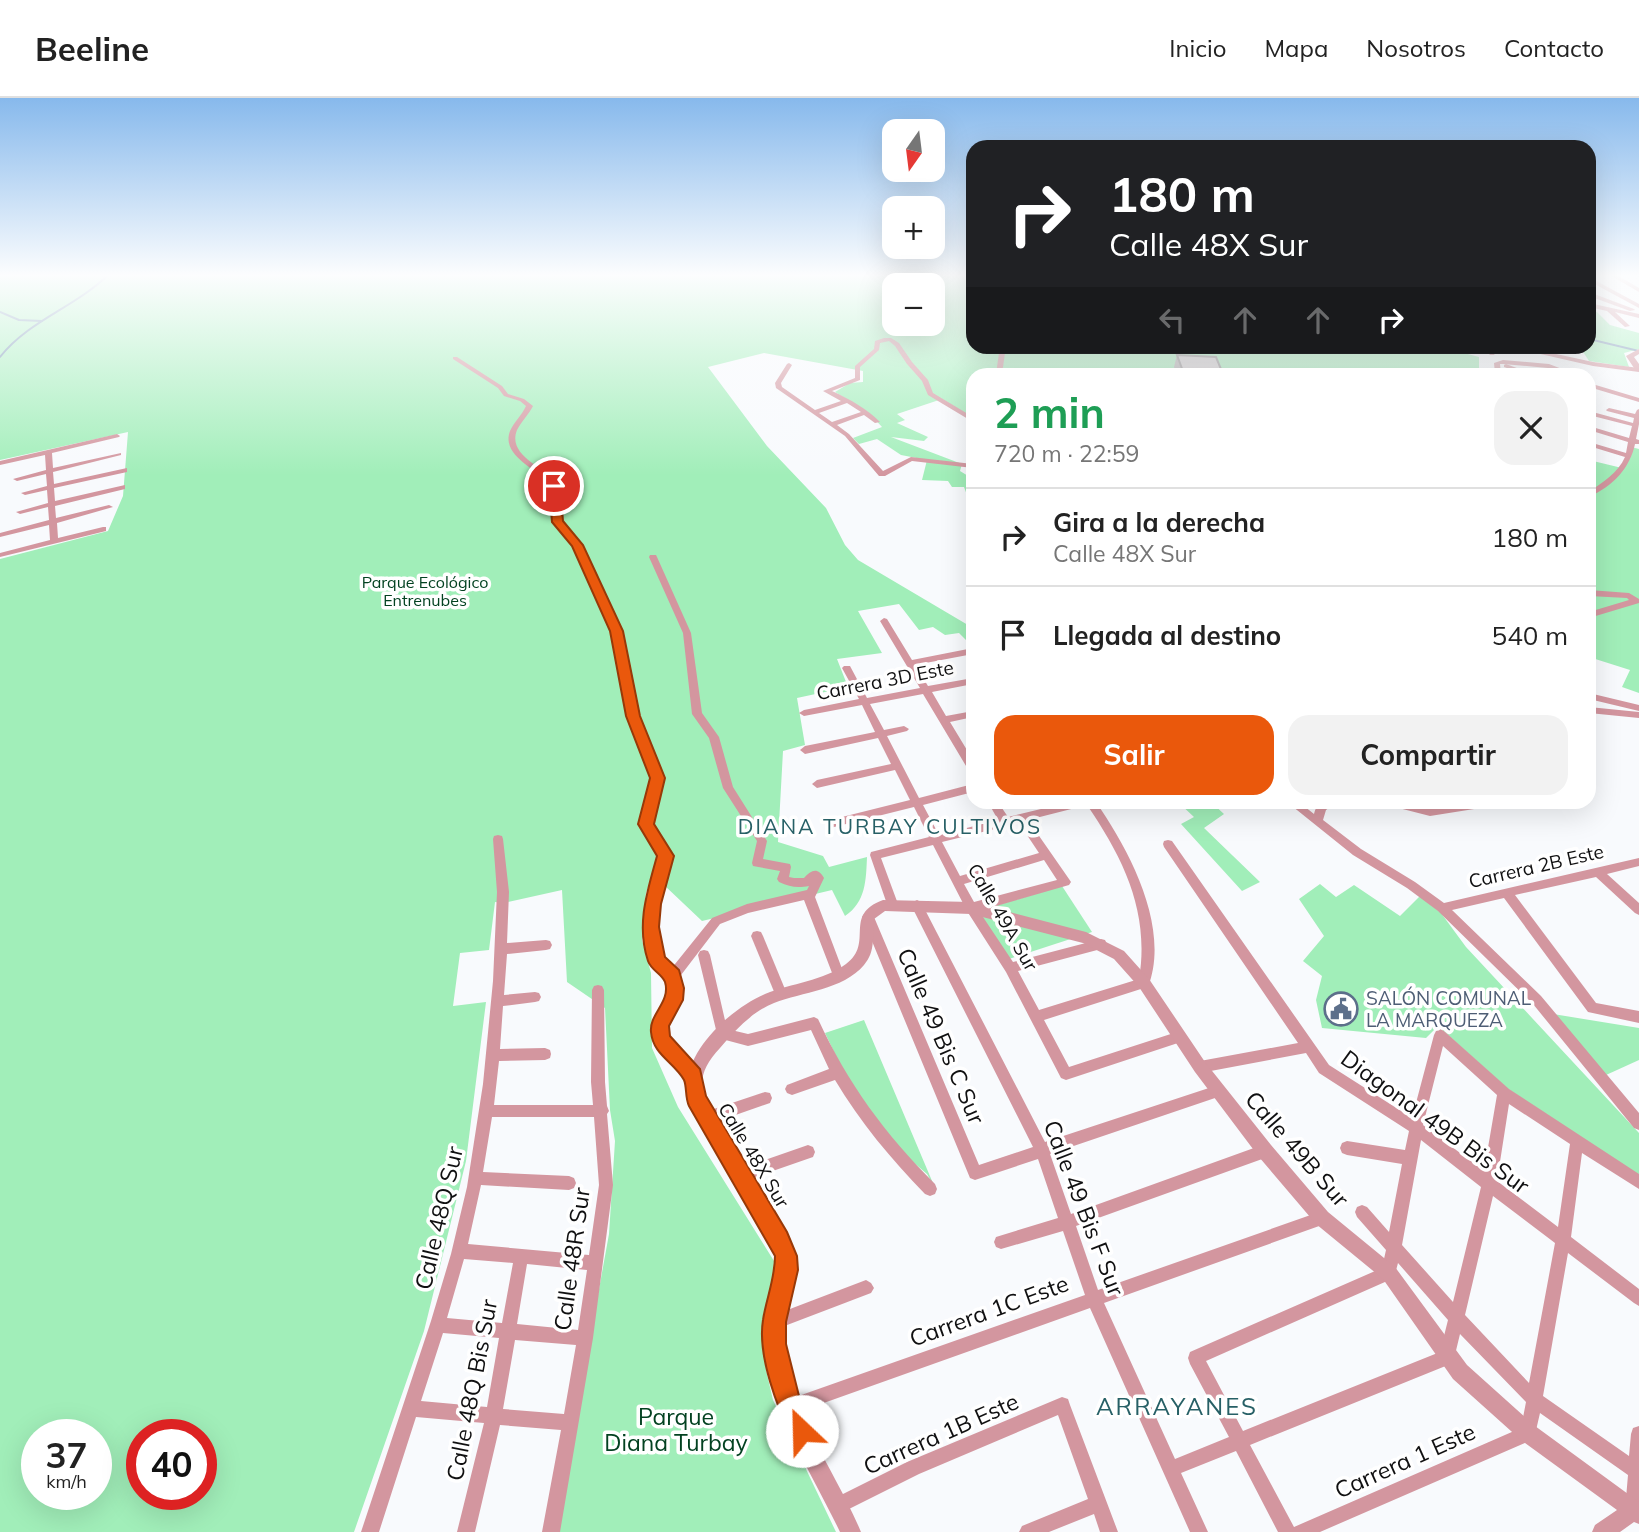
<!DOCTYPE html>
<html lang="es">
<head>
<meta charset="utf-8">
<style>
  :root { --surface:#fff; --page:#f2f2f2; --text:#222; --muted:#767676; --line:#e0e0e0; --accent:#ea580c }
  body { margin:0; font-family:Mulish,sans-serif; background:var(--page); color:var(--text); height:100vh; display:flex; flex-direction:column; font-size:26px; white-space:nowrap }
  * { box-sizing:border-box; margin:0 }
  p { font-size:23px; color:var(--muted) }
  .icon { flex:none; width:38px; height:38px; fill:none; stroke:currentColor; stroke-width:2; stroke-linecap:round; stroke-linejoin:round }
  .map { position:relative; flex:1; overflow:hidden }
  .panel { position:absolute; left:966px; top:270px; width:630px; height:441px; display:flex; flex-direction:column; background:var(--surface); border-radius:21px; box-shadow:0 7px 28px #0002 }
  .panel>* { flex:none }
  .top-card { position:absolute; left:966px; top:42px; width:630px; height:214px; border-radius:21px; box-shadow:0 7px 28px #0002; background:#202124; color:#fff; overflow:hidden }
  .needle { width:46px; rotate:194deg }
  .tools { position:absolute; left:882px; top:21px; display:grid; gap:14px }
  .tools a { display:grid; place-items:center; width:63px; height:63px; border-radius:14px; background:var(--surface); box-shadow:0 7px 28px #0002; font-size:35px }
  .speed { position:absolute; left:21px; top:1321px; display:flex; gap:14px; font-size:35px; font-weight:700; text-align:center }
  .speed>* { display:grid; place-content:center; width:91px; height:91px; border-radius:50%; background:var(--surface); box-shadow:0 7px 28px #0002; line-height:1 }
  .speed small { font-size:18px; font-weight:400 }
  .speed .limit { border:10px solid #d22; background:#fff; color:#111 }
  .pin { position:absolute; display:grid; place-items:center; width:60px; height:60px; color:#fff; margin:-30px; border:4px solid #fff; border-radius:50%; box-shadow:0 2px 7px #0007 }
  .me { position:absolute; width:77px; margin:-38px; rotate:336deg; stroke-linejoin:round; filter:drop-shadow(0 0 5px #0008) }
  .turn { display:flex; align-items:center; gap:24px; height:147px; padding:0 28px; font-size:32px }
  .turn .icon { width:91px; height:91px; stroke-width:2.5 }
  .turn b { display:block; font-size:49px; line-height:60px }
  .lanes { display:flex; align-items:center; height:66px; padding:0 28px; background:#0003; justify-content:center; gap:35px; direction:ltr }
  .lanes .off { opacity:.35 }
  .round { display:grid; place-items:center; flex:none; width:74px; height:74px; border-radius:21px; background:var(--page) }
  .summary { display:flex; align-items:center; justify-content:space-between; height:119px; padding:0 28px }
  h1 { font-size:42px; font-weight:700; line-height:52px; color:#1e9e55 }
  .action { display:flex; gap:14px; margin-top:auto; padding:14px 28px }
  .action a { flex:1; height:80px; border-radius:21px; background:var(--accent); color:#fff; font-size:28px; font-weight:700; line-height:80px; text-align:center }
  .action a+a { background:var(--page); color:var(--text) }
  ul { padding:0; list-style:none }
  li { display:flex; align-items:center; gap:21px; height:98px; padding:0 28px; border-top:2px solid var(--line) }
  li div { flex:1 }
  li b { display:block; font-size:26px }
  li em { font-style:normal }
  header { display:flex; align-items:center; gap:42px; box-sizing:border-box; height:98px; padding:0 35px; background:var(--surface); border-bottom:2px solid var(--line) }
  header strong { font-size:33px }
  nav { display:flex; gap:38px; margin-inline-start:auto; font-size:24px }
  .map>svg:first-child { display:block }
  .green { fill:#a1eeb9; fill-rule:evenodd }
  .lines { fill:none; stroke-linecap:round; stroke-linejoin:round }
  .stream { stroke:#6e8caf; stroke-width:2 }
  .minor { fill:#d3969f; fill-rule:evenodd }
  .tertiary { fill:#d3969f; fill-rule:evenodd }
  .wall { fill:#b3afb2 }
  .building { fill:#d0cccf; stroke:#928f91; stroke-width:2 }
  .route { fill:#ea580c; stroke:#983908; stroke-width:2 }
  .labels { text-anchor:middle; stroke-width:7; stroke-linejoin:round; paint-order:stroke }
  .far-park-label { font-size:16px; fill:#034221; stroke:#fff }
  .street-label { font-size:19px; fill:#101011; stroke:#fff }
  .service-label { font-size:19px; fill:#4e5e75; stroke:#fff; text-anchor:start }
  .neighbourhood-label { font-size:21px; letter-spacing:2px; fill:#276066; stroke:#fff }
  .near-street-label { font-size:23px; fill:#101011; stroke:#fff }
  .near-park-label { font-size:23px; fill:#034221; stroke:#fff }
  .near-neighbourhood-label { font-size:24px; letter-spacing:2px; fill:#276066; stroke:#fff }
</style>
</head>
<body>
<header>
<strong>Beeline</strong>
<nav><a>Inicio</a><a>Mapa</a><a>Nosotros</a><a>Contacto</a></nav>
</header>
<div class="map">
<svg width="1639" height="1434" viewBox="0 0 1639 1434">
  <rect width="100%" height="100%" fill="#f8fafd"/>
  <g class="green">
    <path d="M0,176H973V248H1438L1479,259V276H973V320L942,301L897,316L905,322L897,325L928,339L924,343L891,339L962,366L960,373L973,381V397H967L964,389H952L948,383L922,382L927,362L901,357L877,341L859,346L853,340L882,329L868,314L835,294L850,285L863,284V273L764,255L708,269L767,348L826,410L845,447L858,462L973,530V549L959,535L945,537L933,529L919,532L899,506L858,513L882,555L837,561L848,589L797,600L805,647L783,653L778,744L823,758L829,769L867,759C866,782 866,804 845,818L832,792L702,823L664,787L667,769L654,772L646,795L643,822L642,842L651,875L652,950L678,1009L774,1163L773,1184L765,1222L766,1272L773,1302L836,1434H555L609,1136L615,1043L610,1012L605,910L567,884L562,792L503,805L495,804L489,852L460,855L453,908L486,904L466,1063L424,1233L354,1434H0V461L108,433L123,398L128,334L0,362ZM894,187H933V226H894ZM37,1337H96V1396H37ZM142,1337H201V1396H142Z"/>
    <polygon points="1589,213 1597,214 1610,227 1639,235 1639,251 1624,255 1629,269 1589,263 1580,249 1589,248"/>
    <polygon points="1631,349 1639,351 1639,595 1622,589 1630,572 1589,559 1589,362 1622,370"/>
    <polygon points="1178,704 1211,704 1224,716 1204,730 1260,784 1242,793 1181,726 1194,719"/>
    <polygon points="1320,786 1336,799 1354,787 1400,818 1420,798 1441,815 1466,849 1639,1035 1639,1077 1508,991 1438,928 1426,940 1322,930 1316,902 1322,878 1303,863 1324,838 1299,801"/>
    <polygon points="1062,788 1092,834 1006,862 978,813"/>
    <polygon points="1553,916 1639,930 1639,962 1606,977"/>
    <polygon points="864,922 935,1090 927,1076 906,1058 853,994 825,935"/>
  </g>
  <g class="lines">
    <g class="stream">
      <polyline points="0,214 19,222 42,223"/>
      <polyline points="1589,241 1639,253"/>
      <path d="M0,259C29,222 76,209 109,176"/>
    </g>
    <g class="minor">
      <polygon points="961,176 968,176 973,179 973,183"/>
      <polygon points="1608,176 1615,176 1639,190 1639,194"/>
      <polygon points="1635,176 1639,176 1639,179"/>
      <polygon points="1589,179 1639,206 1639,210 1589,183"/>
      <polygon points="1589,194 1634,211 1635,212 1630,213 1589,198"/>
      <polygon points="1589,205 1639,216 1639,220 1615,214 1630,228 1625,229 1607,213 1589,209"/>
      <path d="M884,240H891L899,245L912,264L928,282L933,295L973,319V324L928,297L922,283L907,266L895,248L889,243L880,245L879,252L860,269V282L832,293C851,302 866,310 880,324L875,325L864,317L837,327L849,336L883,373L911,359L973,366V370L912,363L885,378H879L845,338L776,290L775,285L787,266L789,265L792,267L781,285L782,289L815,312L841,303L823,293L855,280V268L874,251L875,243ZM847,305L861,314L832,324L819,315Z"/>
      <polygon points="1000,248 1006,248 1002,276 996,276"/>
      <polygon points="1494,248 1500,248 1494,257 1490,257 1489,256"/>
      <polygon points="1506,248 1520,248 1593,264 1639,270 1639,274 1593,268"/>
      <path d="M453,259H457L502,288L508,296L524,301L533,308C529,316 521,324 517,332C507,357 543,369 557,383L562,424L581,447L621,533L638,618L662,680L651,726L671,758C666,788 653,809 658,841C660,853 662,862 671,871L712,820L747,806L807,792L809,788C797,790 790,789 779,784L777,781L780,773L753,768L752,765L757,743L723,690L709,640L692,616L683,535L649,459L650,457H656L657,459L691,535L702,615L719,639L733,689L767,743L763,761L790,766L791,769L789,779L794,780H804C811,772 818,769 824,780L815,799L844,876L842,880L838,881L834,880L804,802L748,815L720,826L678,881C688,904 658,923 671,945C677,957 689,965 699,974L701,978L699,982L694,984C675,976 650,947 656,925C660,913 670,903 669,890C668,879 653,870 650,858C637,816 653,797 660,758L641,726L652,680L628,618L613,533L573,448L554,424L549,384C535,371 501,357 510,333C514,324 522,317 526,308L520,303L504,298L498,290L453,261Z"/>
      <polygon points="1503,262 1549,266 1575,276 1567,276 1548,270 1503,266 1500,266 1501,276 1495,276 1494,265"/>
      <polygon points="1506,266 1530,275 1531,276 1524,276 1504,269 1504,267"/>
      <polygon points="1589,285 1639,300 1639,304 1589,289"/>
      <path d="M1609,310L1635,316L1637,312L1639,311V326L1636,341L1639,342V346H1635C1630,370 1613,388 1589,399V394C1603,384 1618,375 1625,359L1589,348V344L1626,355L1628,344L1589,332V328L1629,340L1632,328L1589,317V313L1633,325L1634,320L1607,313L1606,312Z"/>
      <polygon points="117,336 120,338 119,339 52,355 53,370 121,355 121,357 53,374 54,386 127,370 127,374 54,390 55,403 125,387 125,391 55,408 56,420 109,407 113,409 57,425 58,440 103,429 106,429 106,433 0,459 0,455 50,442 49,427 0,439 0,435 49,422 48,409 20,416 16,414 48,405 47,392 25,397 21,395 47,388 46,376 17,383 13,381 46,372 45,357 0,367 0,363"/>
      <polygon points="1589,492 1629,495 1639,501 1639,505 1589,520 1589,514 1629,502 1627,500 1589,498"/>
      <path d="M884,520L887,521L912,562L973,550V556L915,567L928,588L973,580V586L932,594L946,618L973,613V619L950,624L973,662V674L969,673L923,596L870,606L884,632L904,628L909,631L907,633L887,638L919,700L973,686V694L923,707L939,737L998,722L988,704H998L1008,719L1070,704H1096C1129,752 1171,829 1148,889L1144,890L1044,922L1069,969L1180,933L1184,935L1186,939L1184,943L1066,982L1061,980L1006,874L967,813L933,747L881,760L898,806L896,809L892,811L888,809L870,757L871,754L875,753L929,739L914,709L830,730L826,729L825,726L826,723L910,702L895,672L817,690L812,686L817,682L891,666L878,640L805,656L800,652L805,648L875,634L862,607L804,618L799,615L804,612L859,601L842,570L844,568H850L867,600L920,590L880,523ZM1087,707C1124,761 1150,815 1139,881L1039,912L1018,873L1101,851L1105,850L1107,846L1105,842L1101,841L1013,864L979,813L1069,787L1071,784L1069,781L1028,722ZM1019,725L1039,755L960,778L942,744ZM1044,762L1057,782L974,804L964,786Z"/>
      <polygon points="1589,595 1639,607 1639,613 1589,601"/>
      <polygon points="1589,609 1639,614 1639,620 1589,615"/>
      <path d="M1287,704H1299L1314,716C1317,704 1323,704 1334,704L1333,707L1326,712L1323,722L1361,751L1415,784L1444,805L1639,760V768L1607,776L1639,805V817L1635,815L1596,779L1515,797L1596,905L1639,913V925L1588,914L1504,800L1452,812L1541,898L1639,1015V1032L1634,1030L1533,906L1438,813L1407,790L1353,757Z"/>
      <polygon points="1386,704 1404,704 1430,710 1471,704 1498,704 1493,708 1430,718 1387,707"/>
      <path d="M498,737L502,738L503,741L509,794L507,845L546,842L550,843L552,847L550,851L546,852L507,856L504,897L535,894L539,895L541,899L539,903L535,904L503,908L500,951L545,950L550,952L551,956L550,960L545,962L499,963L494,1007H593L591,984L592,892L594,888L598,887L602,888L604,892L605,984L607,1008L609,1013L607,1016L613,1087L593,1240L560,1434H542L561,1332L500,1327L475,1434H457L484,1325L416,1319L379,1434H361L431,1223L451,1156L467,1089L483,986L493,883L497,794L493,741L494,738ZM492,1019H594L599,1087L589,1157L468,1146L481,1087L569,1092L574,1090L576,1085L574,1080L569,1078L483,1074ZM464,1161L513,1165L502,1225L447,1220ZM527,1166L587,1172L578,1232L517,1226ZM443,1235L499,1240L487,1309L421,1303ZM515,1242L576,1247L564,1316L503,1311Z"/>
      <path d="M1168,742L1172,743L1329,967L1412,1020L1434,937L1436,933L1440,931L1444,933L1509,991L1639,1076V1091L1582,1055L1571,1139L1639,1191V1208L1634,1205L1568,1155L1543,1298L1629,1358L1631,1336L1633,1330L1639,1328V1419L1634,1421L1628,1418L1625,1412L1628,1377L1540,1315L1534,1341L1320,1434H1278L1236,1353L1181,1375L1208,1434H1190L1090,1210L790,1317L784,1315L782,1309L784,1303L790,1301L1085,1197L1063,1133L1001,1151L996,1149L994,1144L996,1139L1058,1120L1038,1061L975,1082L970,1080L862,819L864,816L868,814L872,816L874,819L979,1067L1033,1049L911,807L913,804L917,802L921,804L1045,1044L1218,987L1223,989L1225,993L1223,997L1218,999L1050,1056L1071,1116L1265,1046L1270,1048L1272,1053L1270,1058L1265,1060L1076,1128L1098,1192L1322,1113L1327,1115L1329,1120L1327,1125L1322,1127L1104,1205L1175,1361L1229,1339L1190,1266L1188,1260L1190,1254L1382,1170L1386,1152L1357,1119L1355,1114L1357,1109L1362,1107L1367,1109L1389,1134L1402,1066L1347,1057L1342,1055L1340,1050L1342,1045L1347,1043L1405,1052L1409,1033L1319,975L1306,955L1200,975L1195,973L1194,969L1195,965L1200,963L1298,945L1164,749L1163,746L1164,743ZM1443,948L1497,997L1484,1073L1423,1027ZM1509,1006L1570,1046L1558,1129L1497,1083ZM1421,1042L1481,1089L1453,1204L1402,1147ZM1493,1098L1555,1145L1529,1285L1465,1217ZM1398,1165L1448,1222L1440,1254L1243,1333L1206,1263L1394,1180ZM1460,1236L1526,1304L1521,1330L1294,1429L1250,1347L1453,1265Z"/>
      <polygon points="757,833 761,834 763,838 787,896 785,900 781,901 777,900 775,896 751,838 753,834"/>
      <path d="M704,852L708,853L710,857L727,931L748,936L814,919L818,921C848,986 885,1036 935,1086L937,1091L935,1096L930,1098L925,1096C891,1061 860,1024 835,982L792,997L787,995L785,991L787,987L829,971L811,932L748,948L718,940L698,857L700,853Z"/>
      <polygon points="765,994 770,995 772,1000 770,1005 707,1027 702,1025 700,1020 702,1015"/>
      <polygon points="808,1047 813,1049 815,1054 813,1059 741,1084 736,1082 734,1077 736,1072"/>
      <polygon points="866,1182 871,1185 874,1190 871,1195 774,1232 769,1229 766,1224 769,1219"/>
      <polygon points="1062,1299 1068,1301 1070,1307 1118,1434 1100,1434 1094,1416 1049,1434 1019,1434 1022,1428 1088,1401 1058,1317 919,1376 839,1416 833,1413 830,1407 833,1401 907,1364"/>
    </g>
    <g class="tertiary">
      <polygon points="1639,251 1639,256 1634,259 1639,266 1639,273 1636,273 1626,258"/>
      <path d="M883,802L971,804L1086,834L1124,853L1149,881L1205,964L1271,1047L1328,1114L1395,1169L1467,1267L1535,1328L1639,1404V1426L1634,1424L1620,1434H1592L1595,1427L1617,1412L1521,1342L1453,1281L1383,1181L1316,1126L1259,1059L1195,974L1139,889L1114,861L1083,845L971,816L885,813L874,821C872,839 876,853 864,867C843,892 802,894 774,905C752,914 735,932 720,950C706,965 699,978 703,998L788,1142C800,1182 779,1210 783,1247C791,1316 835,1372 861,1434H840C812,1375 770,1313 765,1246C762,1211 782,1180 772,1145L691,1006C672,963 729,911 765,896C792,885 823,883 846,866C875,845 842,817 883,802Z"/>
    </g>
  </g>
  <polygon class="wall" points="1177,257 1223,276 1176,276 1174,269"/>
  <polygon class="building" points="1177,257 1216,259 1223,276 1184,276"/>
  <linearGradient id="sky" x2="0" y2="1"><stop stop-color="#87b9ec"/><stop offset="0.47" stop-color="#fcfdfe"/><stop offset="1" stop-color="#fcfdfe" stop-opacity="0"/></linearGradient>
  <rect width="1639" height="377" fill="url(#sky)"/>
  <path class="route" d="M554,384L560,388L563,423L583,447L623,533L640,618L665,680L654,726L674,758L661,806L659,829L665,859L679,872L684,890L683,902L669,928L670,938L700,971L706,998L787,1134L797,1158L798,1172L786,1224V1246L801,1306L815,1333L811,1342L802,1346L793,1342C778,1311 757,1258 763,1222C766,1201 775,1181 775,1158L689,1008C685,1000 687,989 684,982C674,964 653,957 651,934C649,916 671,904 665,884C662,876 651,872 648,863C636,827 647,794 657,758L638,726L650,680L626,618L610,533L572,448L552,424L549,388Z"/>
  <defs>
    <symbol id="civic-ring" viewBox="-11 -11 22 22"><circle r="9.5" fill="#fff" stroke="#5c6f8a" stroke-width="1.5"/><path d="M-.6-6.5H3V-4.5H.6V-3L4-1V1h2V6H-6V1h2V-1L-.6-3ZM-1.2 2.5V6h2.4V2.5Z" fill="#5c6f8a"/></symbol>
  </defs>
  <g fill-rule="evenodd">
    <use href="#civic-ring" x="1322" y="892" width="38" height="38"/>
  </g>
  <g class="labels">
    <g class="far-park-label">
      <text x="425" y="490">Parque Ecológico<tspan x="425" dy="18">Entrenubes</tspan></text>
    </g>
    <g class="street-label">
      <text transform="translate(885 582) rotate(-11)" y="7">Carrera 3D Este</text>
      <text transform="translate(1536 768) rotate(-13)" y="7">Carrera 2B Este</text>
      <text transform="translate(1003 819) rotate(60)" y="7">Calle 49A Sur</text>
      <text transform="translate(754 1057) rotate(59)" y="7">Calle 48X Sur</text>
    </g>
    <g class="service-label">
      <text x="1366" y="907">SALÓN COMUNAL<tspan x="1366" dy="22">LA MARQUEZA</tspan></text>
    </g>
    <g class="neighbourhood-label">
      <text x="890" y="736">DIANA TURBAY CULTIVOS</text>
    </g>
    <g class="near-street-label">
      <text transform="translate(941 938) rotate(67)" y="8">Calle 49 Bis C Sur</text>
      <text transform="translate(1435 1024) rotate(36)" y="8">Diagonal 49B Bis Sur</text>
      <text transform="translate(1297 1051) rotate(49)" y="8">Calle 49B Sur</text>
      <text transform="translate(1084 1110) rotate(69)" y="8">Calle 49 Bis F Sur</text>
      <text transform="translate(439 1120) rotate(-77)" y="8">Calle 48Q Sur</text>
      <text transform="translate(572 1161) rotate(-82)" y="8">Calle 48R Sur</text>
      <text transform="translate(989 1213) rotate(-20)" y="8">Carrera 1C Este</text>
      <text transform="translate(472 1292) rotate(-79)" y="8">Calle 48Q Bis Sur</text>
      <text transform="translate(941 1336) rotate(-24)" y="8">Carrera 1B Este</text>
      <text transform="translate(1405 1363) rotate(-24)" y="8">Carrera 1 Este</text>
    </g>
    <g class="near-park-label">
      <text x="676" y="1327">Parque<tspan x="676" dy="26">Diana Turbay</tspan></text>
    </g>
    <g class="near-neighbourhood-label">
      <text x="1177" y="1317">ARRAYANES</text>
    </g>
  </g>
</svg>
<div class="tools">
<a><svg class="needle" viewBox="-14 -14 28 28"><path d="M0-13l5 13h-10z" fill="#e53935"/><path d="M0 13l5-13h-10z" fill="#767676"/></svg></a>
<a>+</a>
<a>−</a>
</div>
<div class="speed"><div>37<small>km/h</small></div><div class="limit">40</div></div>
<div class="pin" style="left:554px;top:388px;background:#d93025"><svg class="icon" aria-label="arrive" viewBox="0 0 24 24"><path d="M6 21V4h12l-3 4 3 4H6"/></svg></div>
<svg class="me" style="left:802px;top:1333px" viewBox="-20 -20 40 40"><circle r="19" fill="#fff"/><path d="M0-13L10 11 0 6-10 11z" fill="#ea580c"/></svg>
<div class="top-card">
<div class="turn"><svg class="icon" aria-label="right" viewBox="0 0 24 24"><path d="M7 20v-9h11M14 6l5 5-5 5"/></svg><div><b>180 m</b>Calle 48X Sur</div></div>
<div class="lanes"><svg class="icon off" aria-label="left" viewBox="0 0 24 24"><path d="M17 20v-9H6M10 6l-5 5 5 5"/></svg><svg class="icon off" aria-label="ahead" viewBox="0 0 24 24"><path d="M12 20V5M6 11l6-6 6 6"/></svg><svg class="icon off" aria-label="ahead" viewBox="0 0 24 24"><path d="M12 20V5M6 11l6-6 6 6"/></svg><svg class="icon" aria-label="right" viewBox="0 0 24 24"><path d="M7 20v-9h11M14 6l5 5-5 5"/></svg></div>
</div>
<section class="panel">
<div class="summary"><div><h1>2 min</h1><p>720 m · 22:59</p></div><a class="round"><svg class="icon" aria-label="close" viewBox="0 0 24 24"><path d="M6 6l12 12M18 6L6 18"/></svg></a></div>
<ul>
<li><svg class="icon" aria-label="right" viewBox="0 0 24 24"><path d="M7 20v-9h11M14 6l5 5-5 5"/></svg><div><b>Gira a la derecha</b><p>Calle 48X Sur</p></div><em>180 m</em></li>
<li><svg class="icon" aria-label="arrive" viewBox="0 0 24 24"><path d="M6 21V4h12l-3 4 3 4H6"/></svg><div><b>Llegada al destino</b></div><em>540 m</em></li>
</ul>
<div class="action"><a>Salir</a><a>Compartir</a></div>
</section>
</div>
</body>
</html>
